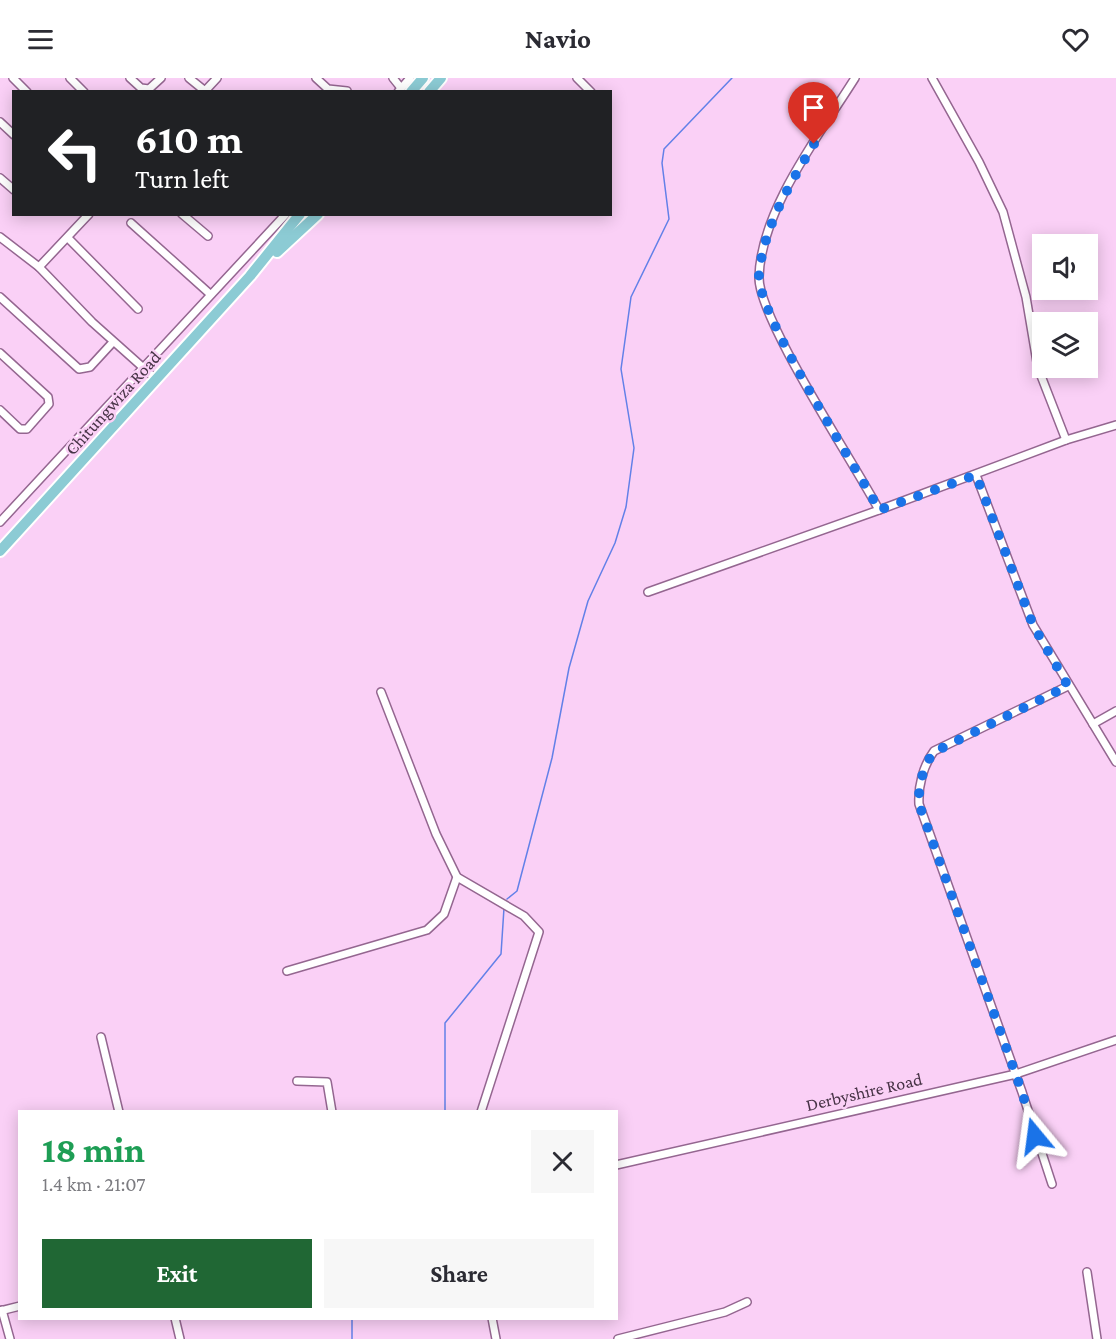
<!DOCTYPE html>
<html lang="en">
<head>
<meta charset="utf-8">
<style>
  :root { --surface:#fff; --page:#f7f7f7; --text:#2b2b33; --muted:#7c7c81; --accent:#206734 }
  body { margin:0; font-family:"Crimson Pro",serif; background:var(--page); color:var(--text); height:100vh; display:flex; flex-direction:column; font-size:22px; white-space:nowrap }
  * { box-sizing:border-box; margin:0 }
  p { font-size:20px; color:var(--muted) }
  .icon { flex:none; width:33px; height:33px; fill:none; stroke:currentColor; stroke-width:2; stroke-linecap:round; stroke-linejoin:round }
  .map { position:relative; flex:1; overflow:hidden }
  .panel { position:absolute; left:18px; top:1032px; width:600px; height:210px; display:flex; flex-direction:column; background:var(--surface); border-radius:0px; box-shadow:0 3px 15px #0003 }
  .panel>* { flex:none }
  .top-card { position:absolute; left:12px; top:12px; width:600px; height:126px; border-radius:0px; box-shadow:0 3px 15px #0003; background:#202124; color:#fff; overflow:hidden }
  .fabs { position:absolute; left:1032px; top:156px; display:grid; gap:12px }
  .fabs a { display:grid; place-items:center; width:66px; height:66px; border-radius:0px; background:var(--surface); box-shadow:0 3px 15px #0003; font-size:30px }
  .pin { position:absolute; display:grid; place-items:center; width:51px; height:51px; color:#fff; margin:-62px -26px; border-radius:50% 50% 50% 0; rotate:-45deg; box-shadow:0 0 6px #0007 }
  .pin .icon { rotate:45deg }
  .me { position:absolute; width:66px; margin:-33px; rotate:344deg; stroke-linejoin:round; filter:drop-shadow(0 0 4px #0008) }
  .turn { display:flex; align-items:center; gap:21px; height:126px; padding:0 24px; font-size:27px }
  .turn .icon { width:78px; height:78px; stroke-width:2.5 }
  .turn b { display:block; font-size:42px; line-height:51px }
  .round { display:grid; place-items:center; flex:none; width:63px; height:63px; border-radius:0px; background:var(--page) }
  .head { display:flex; align-items:center; justify-content:space-between; height:102px; padding:0 24px }
  h1 { font-size:36px; font-weight:700; line-height:45px; color:#1e9e55 }
  .cta { display:flex; gap:12px; margin-top:auto; padding:12px 24px }
  .cta a { flex:1; height:69px; border-radius:0px; background:var(--accent); color:#fff; font-size:24px; font-weight:700; line-height:69px; text-align:center }
  .cta a+a { background:var(--page); color:var(--text) }
  header { display:flex; justify-content:space-between; align-items:center; height:78px; padding:0 24px; background:var(--surface); font-size:27px; font-weight:700 }
  .map>svg:first-child { display:block }
  .lines { fill:none; stroke-linecap:round; stroke-linejoin:round }
  .stream { stroke:#6280e8; stroke-width:1.5 }
  .street-casing { stroke:#946690; stroke-width:10 }
  .primary-casing { stroke:#fff; stroke-width:14 }
  .street { stroke:#fff; stroke-width:7 }
  .primary { stroke:#8ccbd4; stroke-width:10 }
  .route { stroke:#1a73e8; stroke-width:10; stroke-dasharray:0 18 }
  .labels { text-anchor:middle; stroke-width:5; stroke-linejoin:round; paint-order:stroke }
  .street-label { font-size:18px; fill:#473346; stroke:#fad0f6 }
</style>
</head>
<body>
<header><svg class="icon" aria-label="menu" viewBox="0 0 24 24"><path d="M4 6h16M4 12h16M4 18h16"/></svg>Navio<svg class="icon" aria-label="heart" viewBox="0 0 24 24"><path d="M12 20l-8-8c-3-5 5-10 8-4 3-6 11-1 8 4z"/></svg></header>
<div class="map">
<svg width="1116" height="1261" viewBox="0 0 1116 1261">
  <rect width="100%" height="100%" fill="#fad0f6"/>
  <g class="lines">
    <g class="stream">
      <polyline points="507,821 517,813 552,680 569,590 588,523 615,465 626,429 634,370 621,291 631,219 669,141 662,85 664,71 732,0"/>
      <polyline points="445,1034 445,945 501,876 504,830"/>
      <polyline points="352,1261 352,1240"/>
    </g>
    <defs>
      <g id="street">
        <polyline points="13,0 27,14"/>
        <polyline points="70,0 84,14"/>
        <polyline points="130,0 141,10 149,11 161,0"/>
        <polyline points="189,0 205,13"/>
        <polyline points="316,0 328,11 347,13"/>
        <polyline points="393,0 401,10"/>
        <polyline points="577,0 591,14"/>
        <path d="M855,0C820,56 761,131 759,199C758,241 855,386 879,432L1066,362L1116,347"/>
        <polyline points="932,0 979,84 1003,134 1026,219 1038,290 1066,362"/>
        <polyline points="204,14 217,0"/>
        <polyline points="398,14 410,0"/>
        <polyline points="0,44 14,57"/>
        <polyline points="0,100 14,112"/>
        <polyline points="182,136 208,158"/>
        <polyline points="131,145 210,216"/>
        <polyline points="0,159 39,189 92,244 157,302"/>
        <polyline points="68,160 138,231"/>
        <polyline points="39,189 89,136"/>
        <polyline points="0,219 79,291 90,289 113,264"/>
        <polyline points="0,275 48,319 49,326 27,351 20,351 0,332"/>
        <polyline points="976,397 1033,547 1116,684"/>
        <polyline points="0,444 286,136"/>
        <polyline points="648,514 879,432"/>
        <polyline points="381,614 436,756 457,799 524,838 539,854 481,1034"/>
        <polyline points="1093,646 1116,633"/>
        <polyline points="287,893 427,852 444,836 457,799"/>
        <polyline points="101,959 119,1034"/>
        <polyline points="297,1003 327,1004 332,1034"/>
        <polyline points="616,1087 1016,996 1116,962"/>
        <path d="M1052,1106L1022,1014L919,726C918,708 923,688 934,673L1068,608"/>
        <polyline points="1087,1194 1097,1261"/>
        <polyline points="2,1232 10,1261"/>
        <polyline points="0,1233 20,1228"/>
        <polyline points="175,1240 180,1261"/>
        <polyline points="492,1240 496,1261"/>
        <polyline points="618,1261 725,1234 747,1224"/>
      </g>
      <g id="primary">
        <polyline points="411,14 423,0"/>
        <polyline points="429,14 441,0"/>
        <polyline points="277,174 318,136"/>
        <polyline points="0,473 250,198 300,136"/>
      </g>
    </defs>
    <use href="#street" class="street-casing"/>
    <use href="#primary" class="primary-casing"/>
    <use href="#street" class="street"/>
    <use href="#primary" class="primary"/>
  </g>
  <g class="lines">
    <path class="route" d="M814,66C790,106 764,148 759,196C756,236 856,388 879,432L976,397L1033,547L1068,608L934,674C923,688 918,709 919,726L1022,1014L1035,1058"/>
  </g>
  <g class="labels">
    <g class="street-label">
      <text transform="translate(113 325) rotate(-48)" y="6">Chitungwiza Road</text>
      <text transform="translate(864 1014) rotate(-13)" y="6">Derbyshire Road</text>
    </g>
  </g>
</svg>
<div class="fabs">
<a><svg class="icon" aria-label="sound" viewBox="0 0 24 24"><path d="M4 9h4l5-4v14l-5-4H4zM17 9q2 3 0 6"/></svg></a>
<a><svg class="icon" aria-label="layers" viewBox="0 0 24 24"><path d="M12 4l9 5-9 5-9-5zM3 14l9 5 9-5"/></svg></a>
</div>
<div class="pin" style="left:814px;top:66px;background:#d93025"><svg class="icon" aria-label="arrive" viewBox="0 0 24 24"><path d="M6 21V4h12l-3 4 3 4H6"/></svg></div>
<svg class="me" style="left:1035px;top:1058px" viewBox="-20 -20 40 40"><path d="M0-17L14 15 0 8-14 15z" fill="#1a73e8" stroke="#fff" stroke-width="4"/></svg>
<div class="top-card">
<div class="turn"><svg class="icon" aria-label="left" viewBox="0 0 24 24"><path d="M17 20v-9H6M10 6l-5 5 5 5"/></svg><div><b>610 m</b>Turn left</div></div>
</div>
<section class="panel">
<div class="head"><div><h1>18 min</h1><p>1.4 km · 21:07</p></div><a class="round"><svg class="icon" aria-label="close" viewBox="0 0 24 24"><path d="M6 6l12 12M18 6L6 18"/></svg></a></div>
<div class="cta"><a>Exit</a><a>Share</a></div>
</section>
</div>
</body>
</html>
